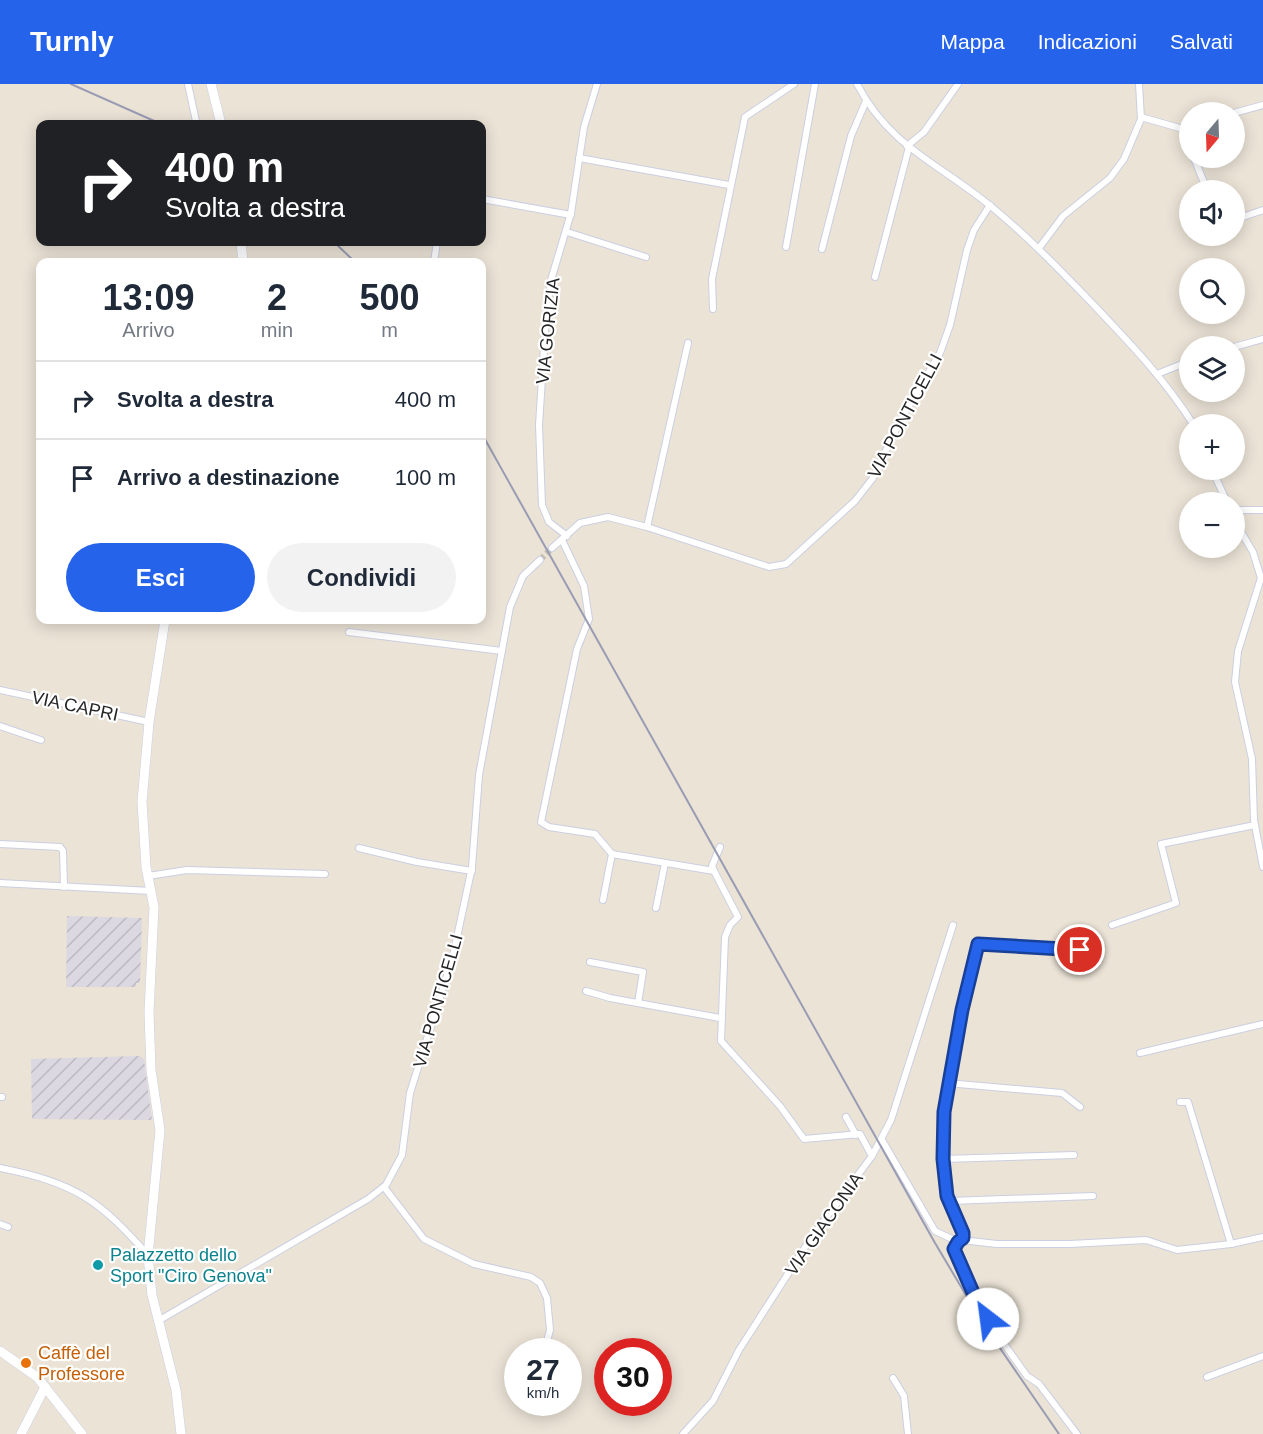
<!DOCTYPE html>
<html lang="it">
<head>
<meta charset="utf-8">
<style>
  :root { --surface:#fff; --page:#f2f2f3; --text:#1f2937; --muted:#747a83; --line:#e0e1e3; --accent:#2563eb }
  body { margin:0; font-family:Helvetica,sans-serif; background:var(--page); color:var(--text); height:100vh; display:flex; flex-direction:column; font-size:22px; white-space:nowrap }
  * { box-sizing:border-box; margin:0 }
  p { font-size:20px; color:var(--muted) }
  .icon { flex:none; width:33px; height:33px; fill:none; stroke:currentColor; stroke-width:2; stroke-linecap:round; stroke-linejoin:round }
  .map { position:relative; flex:1; overflow:hidden }
  .sheet { position:absolute; left:36px; top:174px; width:450px; height:366px; display:flex; flex-direction:column; background:var(--surface); border-radius:12px; box-shadow:0 3px 15px #0003 }
  .sheet>* { flex:none }
  .banner { position:absolute; left:36px; top:36px; width:450px; height:126px; border-radius:12px; box-shadow:0 3px 15px #0003; background:#202124; color:#fff; overflow:hidden }
  .needle { width:39px; rotate:199deg }
  .fabs { position:absolute; left:1179px; top:18px; display:grid; gap:12px }
  .fabs a { display:grid; place-items:center; width:66px; height:66px; border-radius:50%; background:var(--surface); box-shadow:0 3px 15px #0003; font-size:30px }
  .speed { position:absolute; left:504px; top:1254px; display:flex; gap:12px; font-size:30px; font-weight:700; text-align:center }
  .speed>* { display:grid; place-content:center; width:78px; height:78px; border-radius:50%; background:var(--surface); box-shadow:0 3px 15px #0003; line-height:1 }
  .speed small { font-size:15px; font-weight:400 }
  .speed .limit { border:9px solid #d22; background:#fff; color:#111 }
  .pin { position:absolute; display:grid; place-items:center; width:51px; height:51px; color:#fff; margin:-26px; border:3px solid #fff; border-radius:50%; box-shadow:0 2px 6px #0007 }
  .me { position:absolute; width:66px; margin:-33px; rotate:330deg; stroke-linejoin:round; filter:drop-shadow(0 0 4px #0008) }
  .turn { display:flex; align-items:center; gap:21px; height:126px; padding:0 30px; font-size:27px }
  .turn .icon { width:78px; height:78px; stroke-width:2.5 }
  .turn b { display:block; font-size:42px; line-height:51px }
  .eta { display:flex; justify-content:space-evenly; align-items:center; height:102px; text-align:center }
  .eta b { font-size:36px; font-weight:800; line-height:42px }
  .cta { display:flex; gap:12px; margin-top:auto; padding:12px 30px }
  .cta a { flex:1; height:69px; border-radius:36px; background:var(--accent); color:#fff; font-size:24px; font-weight:800; line-height:69px; text-align:center }
  .cta a+a { background:var(--page); color:var(--text) }
  ul { padding:0; list-style:none }
  li { display:flex; align-items:center; gap:18px; height:78px; padding:0 30px; border-top:2px solid var(--line) }
  li div { flex:1 }
  li b { display:block; font-size:22px }
  li em { font-style:normal }
  header { display:flex; align-items:center; gap:36px; box-sizing:border-box; height:84px; padding:0 30px; background:var(--accent); color:#fff }
  header strong { font-size:28px }
  nav { display:flex; gap:33px; margin-inline-start:auto; font-size:21px }
  .map>svg:first-child { display:block }
  .industrial { fill:url(#industrial-furrows) }
  .lines { fill:none; stroke-linecap:round; stroke-linejoin:round }
  .street-tunnel { stroke:#c4bdb3; stroke-width:6; stroke-dasharray:6 3; stroke-linecap:butt }
  .street-casing { stroke:#cbcfe1; stroke-width:8 }
  .secondary-casing { stroke:#cbcfe1; stroke-width:10 }
  .street { stroke:#fff; stroke-width:6 }
  .secondary { stroke:#fff; stroke-width:9 }
  .rail { stroke:#999cb3; stroke-width:2 }
  .route-casing { stroke:#184099; stroke-width:15 }
  .route { stroke:#2563eb; stroke-width:10 }
  .culture-dot { fill:#0f9aa8; stroke:#fff; stroke-width:2 }
  .food-dot { fill:#e8710a; stroke:#fff; stroke-width:2 }
  .labels { text-anchor:middle; stroke-width:4.5; stroke-linejoin:round; paint-order:stroke }
  .street-label { font-size:18px; fill:#262626; stroke:#fff }
  .culture-label { font-size:18px; fill:#0d838f; stroke:#fff; text-anchor:start }
  .food-label { font-size:18px; fill:#c56008; stroke:#fff; text-anchor:start }
</style>
</head>
<body>
<header>
<strong>Turnly</strong>
<nav><a>Mappa</a><a>Indicazioni</a><a>Salvati</a></nav>
</header>
<div class="map">
<svg width="1263" height="1350" viewBox="0 0 1263 1350">
  <defs>
    <pattern id="industrial-furrows" width="10" height="10" patternUnits="userSpaceOnUse" patternTransform="scale(1.5)"><rect width="10" height="10" fill="#dbd8e2"/><path d="M-1 1l2-2M0 10L10 0M9 11l2-2" fill="none" stroke="#bcb9c2"/></pattern>
  </defs>
  <rect width="100%" height="100%" fill="#ebe3d6"/>
  <g class="industrial">
    <polygon points="67,832 142,834 140,899 136,899 136,903 66,903"/>
    <polygon points="139,972 144,975 152,1036 32,1035 31,975"/>
  </g>
  <g class="lines">
    <polyline class="street-tunnel" points="540,476 552,464"/>
    <defs>
      <g id="street">
        <polyline points="188,0 196,37"/>
        <path d="M857,0C890,64 941,80 993,124C1027,152 1057,183 1088,215C1126,255 1164,294 1193,340"/>
        <polyline points="1234,29 1263,21"/>
        <polyline points="1141,33 1183,45 1190,43"/>
        <polyline points="1183,45 1190,62"/>
        <polyline points="907,62 924,48 958,0"/>
        <polyline points="579,74 729,101"/>
        <polyline points="1194,74 1207,106"/>
        <polyline points="482,115 571,131"/>
        <polyline points="1234,136 1263,126"/>
        <polyline points="567,148 646,173"/>
        <polyline points="786,163 815,0"/>
        <polyline points="1039,164 1063,132 1110,94 1124,75 1141,35 1139,0"/>
        <polyline points="822,165 851,52 866,17"/>
        <polyline points="434,178 437,158"/>
        <polyline points="875,193 909,63"/>
        <polyline points="713,225 712,195 745,33 794,0"/>
        <polyline points="1234,263 1263,255"/>
        <polyline points="1157,290 1190,277"/>
        <polyline points="1212,386 1227,418"/>
        <polyline points="1234,426 1263,426"/>
        <polyline points="1234,436 1253,468 1261,494 1238,567 1235,598 1252,675 1254,736 1263,783"/>
        <polyline points="647,443 688,259"/>
        <polyline points="567,452 549,438 542,421 539,341 546,232 551,196 571,129 584,43 597,0"/>
        <polyline points="562,456 584,502 589,535 577,565 541,738 549,743 595,750 612,770"/>
        <polyline points="552,464 580,439 608,433 647,443 769,483 786,480 855,417 873,394 899,339 940,269 950,241 967,166 974,146 990,121"/>
        <polyline points="349,548 502,567"/>
        <polyline points="0,606 149,638"/>
        <polyline points="0,642 41,656"/>
        <polyline points="0,760 60,763 63,767 64,803"/>
        <polyline points="359,764 417,778 472,787"/>
        <polyline points="612,770 714,787 738,833 730,841 725,853 721,957 780,1022 804,1055 860,1050 872,1072 811,1154 739,1266 713,1317 683,1350"/>
        <polyline points="714,787 712,782 720,763"/>
        <polyline points="148,792 187,786 325,790"/>
        <polyline points="0,799 151,807"/>
        <polyline points="603,816 612,770"/>
        <polyline points="656,824 665,779"/>
        <polyline points="1112,841 1176,819 1161,760 1255,741"/>
        <polyline points="590,878 643,888 638,919"/>
        <polyline points="586,907 610,914 720,934"/>
        <polyline points="1140,969 1263,940"/>
        <polyline points="947,999 1062,1009 1080,1023"/>
        <polyline points="0,1013 2,1013"/>
        <polyline points="1180,1018 1188,1018 1231,1160"/>
        <polyline points="846,1033 856,1051"/>
        <polyline points="882,1056 935,1147 952,1155 997,1160 1070,1160 1146,1156 1177,1166 1231,1160 1263,1153"/>
        <polyline points="872,1072 891,1036 953,841"/>
        <polyline points="943,1075 1074,1071"/>
        <path d="M0,1084C75,1099 98,1115 148,1171"/>
        <polyline points="384,1103 424,1155 474,1180 531,1193 540,1199 547,1214 550,1246 544,1268"/>
        <polyline points="949,1117 1093,1112"/>
        <polyline points="0,1140 8,1143"/>
        <polyline points="158,1237 368,1115 386,1101 402,1071 410,1009 453,872 472,783 479,691 510,523 523,492 540,476"/>
        <polyline points="1207,1293 1263,1272"/>
        <polyline points="893,1294 904,1312 908,1350"/>
        <path d="M1077,1350L1039,1300L1027,1292L1007,1264L978,1220L954,1165L958,1158L963,1154V1149C959,1136 950,1124 947,1111C930,1039 958,932 977,862L1080,866"/>
      </g>
      <g id="secondary">
        <polyline points="211,0 221,40"/>
        <polyline points="241,158 243,178"/>
        <polyline points="165,536 149,638 142,718 146,783 154,823 149,928 151,986 160,1046 148,1172 152,1211 176,1306 181,1350"/>
        <polyline points="0,1267 37,1293 82,1350"/>
        <polyline points="21,1350 45,1303"/>
      </g>
    </defs>
    <use href="#street" class="street-casing"/>
    <use href="#secondary" class="secondary-casing"/>
    <use href="#street" class="street"/>
    <use href="#secondary" class="secondary"/>
    <g class="rail">
      <polyline points="71,0 161,40"/>
      <polyline points="334,158 355,178"/>
      <polyline points="482,350 935,1159 982,1238 1059,1350"/>
    </g>
  </g>
  <g class="lines">
    <defs>
      <polyline id="route" points="988,1235 978,1220 954,1165 958,1158 963,1154 963,1149 947,1112 943,1075 944,1028 962,926 978,860 1080,866"/>
    </defs>
    <use href="#route" class="route-casing"/>
    <use href="#route" class="route"/>
  </g>
  <circle class="culture-dot" cx="98" cy="1181" r="6"/>
  <circle class="food-dot" cx="26" cy="1279" r="6"/>
  <g class="labels">
    <g class="street-label">
      <text transform="translate(548 247) rotate(-84)" y="6">VIA GORIZIA</text>
      <text transform="translate(905 332) rotate(-62)" y="6">VIA PONTICELLI</text>
      <text transform="translate(75 622) rotate(12)" y="6">VIA CAPRI</text>
      <text transform="translate(438 917) rotate(-74)" y="6">VIA PONTICELLI</text>
      <text transform="translate(824 1140) rotate(-55)" y="6">VIA GIACONIA</text>
    </g>
    <g class="culture-label">
      <text x="110" y="1177">Palazzetto dello<tspan x="110" dy="21">Sport "Ciro Genova"</tspan></text>
    </g>
    <g class="food-label">
      <text x="38" y="1275">Caffè del<tspan x="38" dy="21">Professore</tspan></text>
    </g>
  </g>
</svg>
<div class="fabs">
<a><svg class="needle" viewBox="-14 -14 28 28"><path d="M0-13l5 13h-10z" fill="#e53935"/><path d="M0 13l5-13h-10z" fill="#747a83"/></svg></a>
<a><svg class="icon" aria-label="sound" viewBox="0 0 24 24"><path d="M4 9h4l5-4v14l-5-4H4zM17 9q2 3 0 6"/></svg></a>
<a><svg class="icon" aria-label="search" viewBox="0 0 24 24"><circle cx="10" cy="10" r="6"/><path d="M15 15l6 6"/></svg></a>
<a><svg class="icon" aria-label="layers" viewBox="0 0 24 24"><path d="M12 4l9 5-9 5-9-5zM3 14l9 5 9-5"/></svg></a>
<a>+</a>
<a>−</a>
</div>
<div class="speed"><div>27<small>km/h</small></div><div class="limit">30</div></div>
<div class="pin" style="left:1080px;top:866px;background:#d93025"><svg class="icon" aria-label="arrive" viewBox="0 0 24 24"><path d="M6 21V4h12l-3 4 3 4H6"/></svg></div>
<svg class="me" style="left:988px;top:1235px" viewBox="-20 -20 40 40"><circle r="19" fill="#fff"/><path d="M0-13L10 11 0 6-10 11z" fill="#2563eb"/></svg>
<div class="banner">
<div class="turn"><svg class="icon" aria-label="right" viewBox="0 0 24 24"><path d="M7 20v-9h11M14 6l5 5-5 5"/></svg><div><b>400 m</b>Svolta a destra</div></div>
</div>
<section class="sheet">
<div class="eta">
<div><b>13:09</b><p>Arrivo</p></div>
<div><b>2</b><p>min</p></div>
<div><b>500</b><p>m</p></div>
</div>
<ul>
<li><svg class="icon" aria-label="right" viewBox="0 0 24 24"><path d="M7 20v-9h11M14 6l5 5-5 5"/></svg><div><b>Svolta a destra</b></div><em>400 m</em></li>
<li><svg class="icon" aria-label="arrive" viewBox="0 0 24 24"><path d="M6 21V4h12l-3 4 3 4H6"/></svg><div><b>Arrivo a destinazione</b></div><em>100 m</em></li>
</ul>
<div class="cta"><a>Esci</a><a>Condividi</a></div>
</section>
</div>
</body>
</html>
